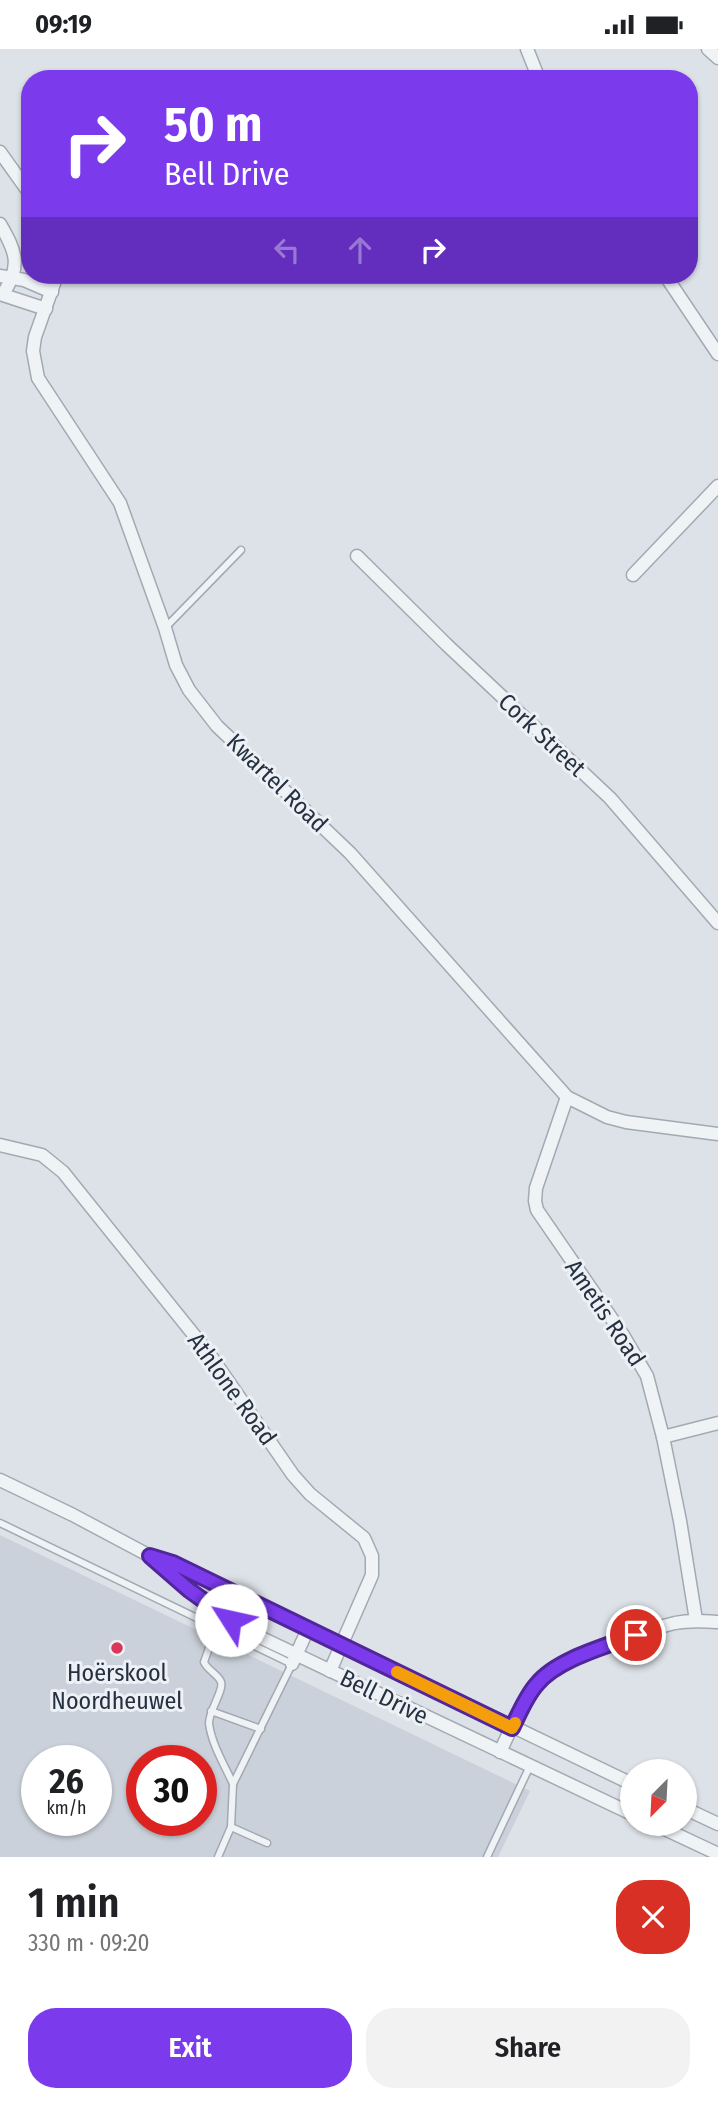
<!DOCTYPE html>
<html lang="en">
<head>
<meta charset="utf-8">
<style>
  :root { --surface:#fff; --page:#f2f2f2; --text:#202124; --muted:#757577; --accent:#7c3aed }
  body { margin:0; font-family:"Fira Sans Condensed",sans-serif; background:var(--page); color:var(--text); height:100vh; display:flex; flex-direction:column; font-size:26px; white-space:nowrap }
  * { box-sizing:border-box; margin:0 }
  p { font-size:23px; color:var(--muted) }
  .icon { flex:none; width:38px; height:38px; fill:none; stroke:currentColor; stroke-width:2; stroke-linecap:round; stroke-linejoin:round }
  .map { position:relative; height:1808px; overflow:hidden }
  .drawer { display:flex; flex-direction:column; background:var(--surface); flex:1 }
  .drawer>* { flex:none }
  .banner { position:absolute; left:21px; top:21px; width:677px; height:214px; border-radius:28px; box-shadow:0 2px 5px #0004; background:#7c3aed; color:#fff; overflow:hidden }
  .needle { width:46px; rotate:204deg }
  .controls { position:absolute; left:620px; top:1710px; display:grid; gap:14px }
  .controls a { display:grid; place-items:center; width:77px; height:77px; border-radius:50%; background:var(--surface); box-shadow:0 2px 5px #0004; font-size:35px }
  .speed { position:absolute; left:21px; top:1696px; display:flex; gap:14px; font-size:35px; font-weight:700; text-align:center }
  .speed>* { display:grid; place-content:center; width:91px; height:91px; border-radius:50%; background:var(--surface); box-shadow:0 2px 5px #0004; line-height:1 }
  .speed small { font-size:18px; font-weight:400 }
  .speed .limit { border:10px solid #d22; background:#fff; color:#111 }
  .pin { position:absolute; display:grid; place-items:center; width:60px; height:60px; color:#fff; margin:-30px; border:4px solid #fff; border-radius:50%; box-shadow:0 2px 7px #0007 }
  .me { position:absolute; width:77px; margin:-38px; rotate:305deg; stroke-linejoin:round; filter:drop-shadow(0 0 5px #0008) }
  .turn { display:flex; align-items:center; gap:24px; height:147px; padding:0 28px; font-size:32px }
  .turn .icon { width:91px; height:91px; stroke-width:2.5 }
  .turn b { display:block; font-size:49px; line-height:60px }
  .lanes { display:flex; align-items:center; height:66px; padding:0 28px; background:#0003; justify-content:center; gap:35px; direction:ltr }
  .lanes .off { opacity:.35 }
  .round { display:grid; place-items:center; flex:none; width:74px; height:74px; border-radius:28px; background:var(--page) }
  .head { display:flex; align-items:center; justify-content:space-between; height:119px; padding:0 28px }
  h1 { font-size:42px; font-weight:600; line-height:52px }
  .primary-button { display:flex; gap:14px; margin-top:auto; padding:14px 28px }
  .primary-button a { flex:1; height:80px; border-radius:28px; background:var(--accent); color:#fff; font-size:28px; font-weight:600; line-height:80px; text-align:center }
  .primary-button a+a { background:var(--page); color:var(--text) }
  .status { display:flex; justify-content:space-between; align-items:center; height:49px; padding:0 35px; background:var(--surface); direction:ltr }
  .status svg { height:19px; fill:currentColor }
  .map>svg:first-child { display:block }
  .built { fill:#cbd1da; fill-rule:evenodd }
  .lines { fill:none; stroke-linecap:round; stroke-linejoin:round }
  .service-casing { stroke:#a2a9b2; stroke-width:9 }
  .minor-casing { stroke:#a2a9b2; stroke-width:15 }
  .service { stroke:#f0f3f6; stroke-width:6 }
  .minor { stroke:#f0f3f6; stroke-width:12 }
  .route-casing { stroke:#51269a; stroke-width:18 }
  .route { stroke:#7c3aed; stroke-width:12 }
  .slow { stroke:#f59e0b; stroke-width:12 }
  .poi-dot { fill:#d83859; stroke:#edf1f6; stroke-width:2.5 }
  .labels { text-anchor:middle; stroke-width:6; stroke-linejoin:round; paint-order:stroke }
  .street-label { font-size:24px; fill:#253140; stroke:#edf1f6 }
  .poi-label { font-size:24px; fill:#253140; stroke:#edf1f6 }
</style>
</head>
<body>
<div class="status"><b>09:19</b><svg viewBox="0 0 49 12"><path d="M0 12V9h3v3zM5 12V6h3v6zM10 12V3h3v9zM15 12V0h3v12zM26 1h20v11H26zM47 4h2v5h-2z"/></svg></div>
<div class="map">
<svg width="718" height="1808" viewBox="0 0 718 1808">
  <rect width="100%" height="100%" fill="#dde2e8"/>
  <path class="built" d="M0,1486L530,1742L498,1808H0ZM37,1712H96V1771H37ZM142,1712H201V1771H142Z"/>
  <g class="lines">
    <defs>
      <g id="service">
        <polyline points="165,579 241,501"/>
        <path d="M0,1474L292,1615L233,1735C225,1717 211,1694 209,1674C209,1662 224,1641 221,1633C218,1625 207,1621 204,1613L216,1579"/>
        <polyline points="211,1662 261,1680"/>
        <polyline points="231,1778 267,1794"/>
        <polyline points="218,1808 231,1778 233,1735"/>
        <polyline points="487,1808 530,1717"/>
      </g>
      <g id="minor">
        <polyline points="527,0 539,30"/>
        <polyline points="708,0 718,9"/>
        <polyline points="0,103 30,145"/>
        <path d="M0,175C16,203 22,216 3,245"/>
        <polyline points="57,226 35,288 33,302 38,329 120,454 165,579 176,616 189,641 217,677 350,804 567,1048 607,1068 626,1073 718,1085"/>
        <polyline points="665,226 718,305"/>
        <polyline points="0,227 24,231 52,243"/>
        <polyline points="0,245 46,260"/>
        <polyline points="357,507 447,596 610,749 718,874"/>
        <polyline points="633,526 718,437"/>
        <polyline points="567,1048 536,1139 535,1152 537,1161 623,1286 647,1327 663,1388 680,1472 696,1571"/>
        <polyline points="0,1096 42,1106 63,1123 210,1306 293,1426 310,1445 364,1489 372,1507 372,1526 330,1622"/>
        <polyline points="663,1388 718,1374"/>
        <polyline points="0,1431 73,1466 150,1507 173,1514 632,1735"/>
        <polyline points="155,1512 203,1552 251,1584 632,1765"/>
        <polyline points="292,1615 308,1580"/>
        <path d="M500,1703C510,1682 523,1650 538,1633C562,1608 641,1582 675,1574C690,1571 703,1572 718,1573"/>
        <polyline points="684,1759 718,1775"/>
        <polyline points="652,1774 718,1805"/>
      </g>
    </defs>
    <use href="#service" class="service-casing"/>
    <use href="#minor" class="minor-casing"/>
    <use href="#service" class="service"/>
    <use href="#minor" class="minor"/>
  </g>
  <g class="lines">
    <defs>
      <path id="route" d="M231,1571L189,1541L150,1507L173,1514L512,1679C519,1665 526,1647 537,1635C557,1610 607,1597 636,1586"/>
    </defs>
    <use href="#route" class="route-casing"/>
    <use href="#route" class="route"/>
    <polyline class="slow" points="397,1623 512,1679 515,1674"/>
  </g>
  <circle class="poi-dot" cx="117" cy="1599" r="7"/>
  <g class="labels">
    <g class="street-label">
      <text transform="translate(542 686) rotate(43)" y="8">Cork Street</text>
      <text transform="translate(277 734) rotate(44)" y="8">Kwartel Road</text>
      <text transform="translate(605 1264) rotate(56)" y="8">Ametis Road</text>
      <text transform="translate(232 1340) rotate(54)" y="8">Athlone Road</text>
      <text transform="translate(384 1648) rotate(26)" y="8">Bell Drive</text>
    </g>
    <g class="poi-label">
      <text x="117" y="1632">Hoërskool<tspan x="117" dy="28">Noordheuwel</tspan></text>
    </g>
  </g>
</svg>
<div class="controls">
<a><svg class="needle" viewBox="-14 -14 28 28"><path d="M0-13l5 13h-10z" fill="#e53935"/><path d="M0 13l5-13h-10z" fill="#757577"/></svg></a>
</div>
<div class="speed"><div>26<small>km/h</small></div><div class="limit">30</div></div>
<div class="pin" style="left:636px;top:1586px;background:#d93025"><svg class="icon" aria-label="arrive" viewBox="0 0 24 24"><path d="M6 21V4h12l-3 4 3 4H6"/></svg></div>
<svg class="me" style="left:231px;top:1571px" viewBox="-20 -20 40 40"><circle r="19" fill="#fff"/><path d="M0-13L10 11 0 6-10 11z" fill="#7c3aed"/></svg>
<div class="banner">
<div class="turn"><svg class="icon" aria-label="right" viewBox="0 0 24 24"><path d="M7 20v-9h11M14 6l5 5-5 5"/></svg><div><b>50 m</b>Bell Drive</div></div>
<div class="lanes"><svg class="icon off" aria-label="left" viewBox="0 0 24 24"><path d="M17 20v-9H6M10 6l-5 5 5 5"/></svg><svg class="icon off" aria-label="ahead" viewBox="0 0 24 24"><path d="M12 20V5M6 11l6-6 6 6"/></svg><svg class="icon" aria-label="right" viewBox="0 0 24 24"><path d="M7 20v-9h11M14 6l5 5-5 5"/></svg></div>
</div>
</div>
<section class="drawer">
<div class="head"><div><h1>1 min</h1><p>330 m · 09:20</p></div><a class="round" style="background:#d93025;color:#fff"><svg class="icon" aria-label="close" viewBox="0 0 24 24"><path d="M6 6l12 12M18 6L6 18"/></svg></a></div>
<div class="primary-button"><a>Exit</a><a>Share</a></div>
</section>
</body>
</html>
